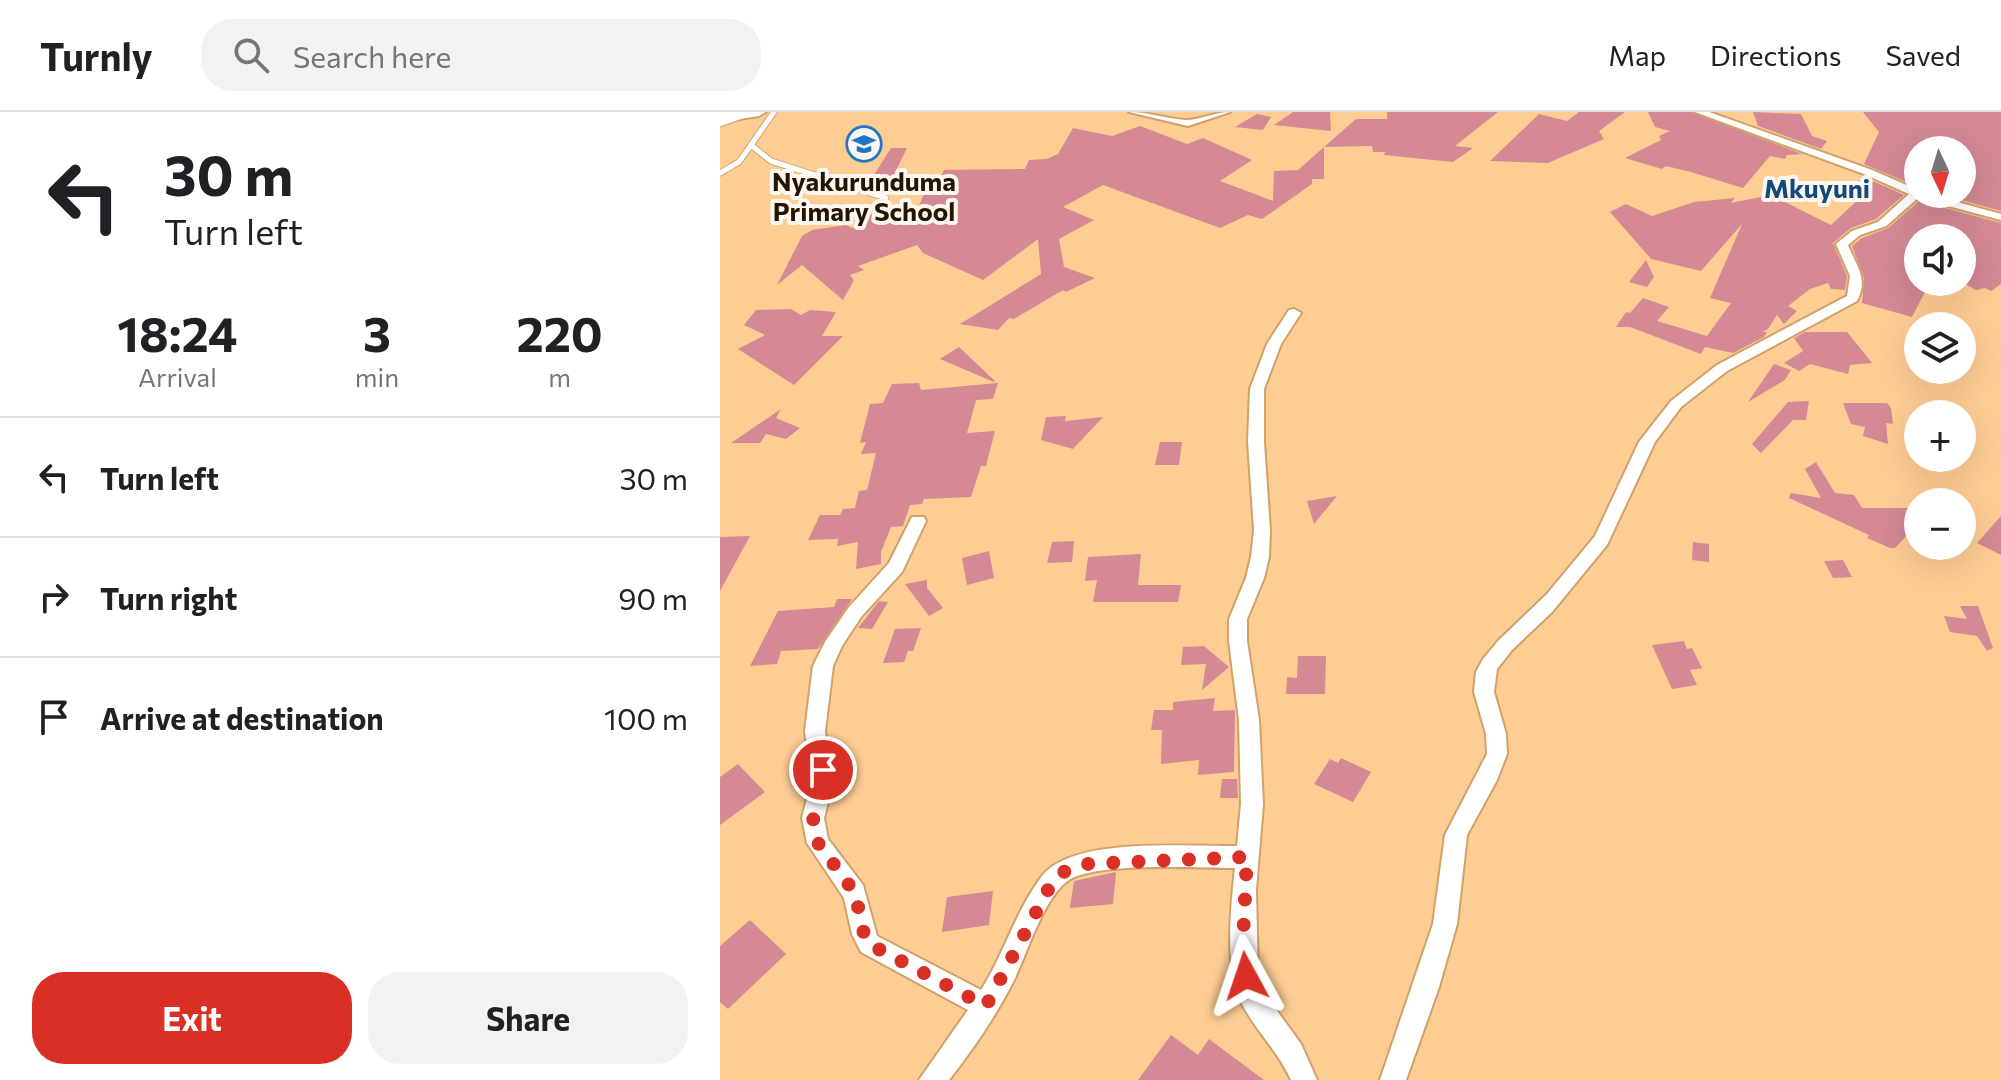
<!DOCTYPE html>
<html lang="en">
<head>
<meta charset="utf-8">
<style>
  :root { --surface:#fff; --page:#f2f2f2; --text:#202124; --muted:#757577; --line:#e0e0e0; --accent:#d93025 }
  body { margin:0; font-family:Commissioner,sans-serif; background:var(--page); color:var(--text); height:100vh; display:flex; flex-direction:column; font-size:30px; white-space:nowrap }
  * { box-sizing:border-box; margin:0 }
  p { font-size:26px; color:var(--muted) }
  .icon { flex:none; width:44px; height:44px; fill:none; stroke:currentColor; stroke-width:2; stroke-linecap:round; stroke-linejoin:round }
  .map { position:relative; flex:1; overflow:hidden }
  .details { display:flex; flex-direction:column; background:var(--surface); width:720px }
  .details>* { flex:none }
  .hud { background:#fff; color:var(--text); overflow:hidden }
  .needle { width:52px; rotate:176deg }
  .buttons { position:absolute; left:1184px; top:24px; display:grid; gap:16px }
  .buttons a { display:grid; place-items:center; width:72px; height:72px; border-radius:50%; background:var(--surface); box-shadow:0 8px 32px #0002; font-size:40px }
  .pin { position:absolute; display:grid; place-items:center; width:68px; height:68px; color:#fff; margin:-34px; border:4px solid #fff; border-radius:50%; box-shadow:0 2px 8px #0007 }
  .me { position:absolute; width:88px; margin:-44px; rotate:355deg; stroke-linejoin:round; filter:drop-shadow(0 0 6px #0008) }
  .turn { display:flex; align-items:center; gap:28px; height:168px; padding:0 32px; font-size:36px }
  .turn .icon { width:104px; height:104px; stroke-width:2.5 }
  .turn b { display:block; font-size:56px; line-height:68px }
  .eta { display:flex; justify-content:space-evenly; align-items:center; height:136px; text-align:center }
  .eta b { font-size:48px; font-weight:700; line-height:56px }
  .primary-button { display:flex; gap:16px; margin-top:auto; padding:16px 32px }
  .primary-button a { flex:1; height:92px; border-radius:32px; background:var(--accent); color:#fff; font-size:32px; font-weight:700; line-height:92px; text-align:center }
  .primary-button a+a { background:var(--page); color:var(--text) }
  ul { padding:0; list-style:none }
  li { display:flex; align-items:center; gap:24px; height:120px; padding:0 32px; border-top:2px solid var(--line) }
  li div { flex:1 }
  li b { display:block; font-size:30px }
  li em { font-style:normal }
  header { display:flex; align-items:center; gap:48px; box-sizing:border-box; height:112px; padding:0 40px; background:var(--surface); border-bottom:2px solid var(--line) }
  header strong { font-size:38px }
  nav { display:flex; gap:44px; margin-inline-start:auto; font-size:28px }
  .search { width:560px; height:72px; background:var(--page); display:flex; align-items:center; gap:20px; box-sizing:border-box; padding:0 28px; border-radius:32px; color:var(--muted); font-size:30px }
  main { display:flex; flex:1; min-height:0 }
  .map>svg:first-child { display:block }
  .building { fill:#d48994 }
  .lines { fill:none; stroke-linecap:round; stroke-linejoin:round }
  .lane-casing { stroke:#d0a169; stroke-width:7 }
  .street-casing { stroke:#d0a169; stroke-width:4 }
  .secondary-casing { stroke:#d0a169; stroke-width:4 }
  .lane { stroke:#fff; stroke-width:5 }
  .street { fill:#fff; fill-rule:evenodd }
  .secondary { fill:#fff; fill-rule:evenodd }
  .route { stroke:#d93025; stroke-width:14; stroke-dasharray:0 25.2 }
  .labels { text-anchor:middle; stroke-width:8; stroke-linejoin:round; paint-order:stroke }
  .far-poi-label { font-size:26px; font-weight:bold; fill:#251400; stroke:#fcf7f1 }
  .far-neighbourhood-label { font-size:26px; font-weight:bold; fill:#12487a; stroke:#fcf7f1 }
</style>
</head>
<body>
<header>
<strong>Turnly</strong>
<div class="search"><svg class="icon" aria-label="search" viewBox="0 0 24 24"><circle cx="10" cy="10" r="6"/><path d="M15 15l6 6"/></svg>Search here</div>
<nav><a>Map</a><a>Directions</a><a>Saved</a></nav>
</header>
<main>
<section class="details">
<div class="hud">
<div class="turn"><svg class="icon" aria-label="left" viewBox="0 0 24 24"><path d="M17 20v-9H6M10 6l-5 5 5 5"/></svg><div><b>30 m</b>Turn left</div></div>
</div>
<div class="eta">
<div><b>18:24</b><p>Arrival</p></div>
<div><b>3</b><p>min</p></div>
<div><b>220</b><p>m</p></div>
</div>
<ul>
<li><svg class="icon" aria-label="left" viewBox="0 0 24 24"><path d="M17 20v-9H6M10 6l-5 5 5 5"/></svg><div><b>Turn left</b></div><em>30 m</em></li>
<li><svg class="icon" aria-label="right" viewBox="0 0 24 24"><path d="M7 20v-9h11M14 6l5 5-5 5"/></svg><div><b>Turn right</b></div><em>90 m</em></li>
<li><svg class="icon" aria-label="arrive" viewBox="0 0 24 24"><path d="M6 21V4h12l-3 4 3 4H6"/></svg><div><b>Arrive at destination</b></div><em>100 m</em></li>
</ul>
<div class="primary-button"><a>Exit</a><a>Share</a></div>
</section>
<div class="map">
<svg width="1281" height="968" viewBox="0 0 1281 968">
  <rect width="100%" height="100%" fill="#fecd94"/>
  <g class="building">
    <polygon points="573,0 610,0 611,19 554,13"/>
    <polygon points="667,0 778,0 735,34 753,36 733,50 664,43 665,40 653,40 652,34 604,35 636,7 667,7"/>
    <polygon points="859,0 905,0 879,19 884,27 828,51 770,49 819,2 847,9"/>
    <polygon points="928,0 972,0 1082,42 1067,43 1065,47 1050,44 1023,76 971,60 946,54 942,57 905,46 941,28 939,24 950,19 935,15"/>
    <polygon points="1033,0 1081,2 1092,24 1107,29 1101,37 1038,14"/>
    <polygon points="1143,0 1281,0 1281,99 1219,82 1242,82 1242,38 1198,38 1198,75 1144,52 1159,20"/>
    <polygon points="537,2 551,5 543,18 515,15"/>
    <polygon points="420,14 467,32 483,26 532,48 500,69 553,89 554,59 578,58 604,35 604,67 592,67 592,72 542,107 528,103 500,116 383,73 343,95 374,108 339,127 344,155 375,166 346,180 343,178 294,207 289,206 278,218 240,212 321,162 318,127 263,168 203,141 197,133 138,154 144,158 130,163 134,168 123,188 82,153 57,173 82,124 92,118 126,113 132,116 145,111 151,102 196,101 204,82 215,68 219,68 224,58 305,57 309,48 327,47 338,42 353,16 392,24"/>
    <polygon points="171,36 187,36 171,69 166,76 147,74"/>
    <polygon points="1144,65 1184,83 1156,107 1131,116 1113,131 1127,164 1125,178 1111,177 1108,171 1090,177 1068,194 1077,199 1064,212 1057,203 1048,217 1042,220 1047,220 1044,225 1013,241 985,235 981,242 910,215 896,215 906,200 910,201 923,186 949,195 937,209 987,224 1011,191 990,186 1022,112 981,159 931,147 890,100 906,92 932,104 974,90 1015,86 1011,91 1051,83 1111,113 1142,84 1123,79"/>
    <polygon points="1199,89 1281,111 1281,172 1271,179 1265,176 1256,178 1242,170 1242,126 1198,126 1198,170 1210,170 1192,205 1142,191 1144,166 1132,134 1142,126 1168,116"/>
    <polygon points="926,148 934,165 927,175 909,170"/>
    <polygon points="71,197 81,203 90,198 116,200 102,224 123,224 74,273 18,237 45,223 24,213 36,198"/>
    <polygon points="1085,220 1127,220 1152,251 1130,253 1128,262 1090,252 1079,259 1064,251 1083,239 1074,226"/>
    <polygon points="239,235 275,269 274,270 220,247"/>
    <polygon points="1054,252 1071,258 1065,268 1028,290"/>
    <polygon points="199,271 201,278 278,271 273,287 256,288 247,321 275,319 266,354 261,354 251,385 204,387 202,392 190,393 183,414 171,415 161,440 161,452 136,457 138,430 117,434 118,427 88,428 100,403 120,403 123,397 135,396 139,379 147,378 156,341 141,342 146,330 140,331 150,292 163,291 172,272"/>
    <polygon points="1089,289 1086,308 1073,308 1041,341 1032,332 1068,290"/>
    <polygon points="1123,291 1167,291 1171,296 1173,312 1166,311 1168,332 1143,324 1145,315 1131,312"/>
    <polygon points="61,297 56,306 80,316 66,327 46,322 40,331 11,331"/>
    <polygon points="346,304 345,309 383,305 353,337 321,328 326,305"/>
    <polygon points="440,330 462,330 459,353 435,353"/>
    <polygon points="1096,350 1115,381 1134,383 1142,396 1198,396 1198,411 1175,436 1170,436 1147,426 1149,423 1069,386 1071,381 1101,386 1085,357"/>
    <polygon points="617,384 594,412 587,389"/>
    <polygon points="1281,404 1281,443 1257,431"/>
    <polygon points="30,424 0,479 0,425"/>
    <polygon points="354,429 352,450 327,451 332,430"/>
    <polygon points="973,430 989,432 989,450 972,448"/>
    <polygon points="269,439 274,466 247,473 242,446"/>
    <polygon points="421,442 418,473 461,473 458,490 373,490 377,468 365,469 368,445"/>
    <polygon points="1123,448 1132,465 1113,466 1104,449"/>
    <polygon points="207,468 207,476 223,496 209,504 185,472"/>
    <polygon points="117,487 132,487 98,537 61,539 57,552 30,554 58,499 114,495"/>
    <polygon points="159,489 168,490 152,517 138,516"/>
    <polygon points="1240,494 1258,494 1273,536 1267,539 1257,524 1230,520 1224,504 1247,507"/>
    <polygon points="201,516 193,539 188,539 184,550 163,551 175,517"/>
    <polygon points="964,529 967,537 972,536 982,556 970,558 977,573 952,577 932,533"/>
    <polygon points="484,534 509,555 482,578 486,552 461,553 463,535"/>
    <polygon points="578,544 606,544 605,582 566,582 567,565 577,566"/>
    <polygon points="495,586 493,599 515,598 514,660 478,663 479,648 441,652 442,618 431,618 434,598 453,598 453,590"/>
    <polygon points="621,646 651,660 633,690 594,672 610,647 618,651"/>
    <polygon points="18,652 45,680 0,713 0,665"/>
    <polygon points="502,667 517,667 518,686 500,686"/>
    <polygon points="396,760 393,792 350,796 354,769"/>
    <polygon points="273,779 269,813 222,820 227,785"/>
    <polygon points="30,808 66,842 8,897 0,890 0,834"/>
    <polygon points="451,923 478,943 489,927 544,968 418,968"/>
  </g>
  <g class="lines">
    <defs>
      <g id="lane">
        <polyline points="0,12 22,4"/>
        <polyline points="32,34 51,49 166,86"/>
        <polyline points="0,61 19,50 54,0"/>
      </g>
      <g id="street">
        <polygon points="0,0 35,0 36,1 31,4 0,3"/>
        <path d="M409,0C429,0 447,7 466,8C480,8 495,0 510,0L468,14Z"/>
        <path d="M975,0H989L1152,58L1198,78V82H1208L1281,102V108L1198,86L1166,114L1140,123L1128,133C1136,154 1149,166 1137,189L1007,259L961,295L935,330L887,433L832,500L792,538L777,557L774,580L786,622L787,642L777,668L747,723L737,812L719,875L686,968H660L713,812L725,723L767,642L766,622L754,580L756,560L763,547L779,528L827,482L875,424L919,330L951,289L997,253L1127,184L1130,164L1116,132L1132,119L1158,110L1189,82L1144,62Z"/>
        <path d="M574,197L581,201L561,232L544,277V330L550,418L549,445L544,466L527,507V529L539,608L543,692L536,778L538,864L542,878L581,932L597,968H571C558,939 535,918 521,890C504,855 511,794 515,756C479,756 377,750 349,768C322,786 306,847 290,876C273,908 252,939 229,968H199L248,898L141,840L132,822L124,786L87,731L82,706L91,671L85,619L93,554L105,530L129,495L169,451L192,405H204L206,409L182,460L141,505L122,534L113,554L105,619L113,671L104,706L108,727L143,773L157,824L261,878C284,842 296,798 322,764C353,724 469,735 517,734L521,692L519,608L509,529V507L526,466L531,445L534,418L528,330L530,277L547,232L569,198Z"/>
      </g>
      <polygon id="secondary" points="12,0 46,0 39,4 0,10 0,2"/>
    </defs>
    <use href="#lane" class="lane-casing"/>
    <use href="#street" class="street-casing"/>
    <use href="#secondary" class="secondary-casing"/>
    <use href="#lane" class="lane"/>
    <use href="#street" class="street"/>
    <use href="#secondary" class="secondary"/>
  </g>
  <g class="lines">
    <polyline class="route" points="103,658 93,706 98,731 135,781 144,822 149,832 266,894 329,776 341,761 366,752 527,745 523,827 526,864"/>
  </g>
  <defs>
    <symbol id="school-ring" viewBox="-11 -11 22 22"><circle r="9.5" fill="#fcf7f1" stroke="#1f76c4" stroke-width="1.5"/><path d="M0-5L7-2L0 1L-7-2ZM-4 1L0 2.5L4 1V4Q0 6-4 4Z" fill="#1f76c4"/></symbol>
  </defs>
  <g fill-rule="evenodd">
    <use href="#school-ring" x="124" y="12" width="40" height="40"/>
  </g>
  <g class="labels">
    <g class="far-poi-label">
      <text x="144" y="79">Nyakurunduma<tspan x="144" dy="30">Primary School</tspan></text>
    </g>
    <g class="far-neighbourhood-label">
      <text x="1097" y="86">Mkuyuni</text>
    </g>
  </g>
</svg>
<div class="buttons">
<a><svg class="needle" viewBox="-14 -14 28 28"><path d="M0-13l5 13h-10z" fill="#e53935"/><path d="M0 13l5-13h-10z" fill="#757577"/></svg></a>
<a><svg class="icon" aria-label="sound" viewBox="0 0 24 24"><path d="M4 9h4l5-4v14l-5-4H4zM17 9q2 3 0 6"/></svg></a>
<a><svg class="icon" aria-label="layers" viewBox="0 0 24 24"><path d="M12 4l9 5-9 5-9-5zM3 14l9 5 9-5"/></svg></a>
<a>+</a>
<a>−</a>
</div>
<div class="pin" style="left:103px;top:658px;background:#d93025"><svg class="icon" aria-label="arrive" viewBox="0 0 24 24"><path d="M6 21V4h12l-3 4 3 4H6"/></svg></div>
<svg class="me" style="left:526px;top:864px" viewBox="-20 -20 40 40"><path d="M0-17L14 15 0 8-14 15z" fill="#d93025" stroke="#fff" stroke-width="4"/></svg>
</div>
</main>
</body>
</html>
